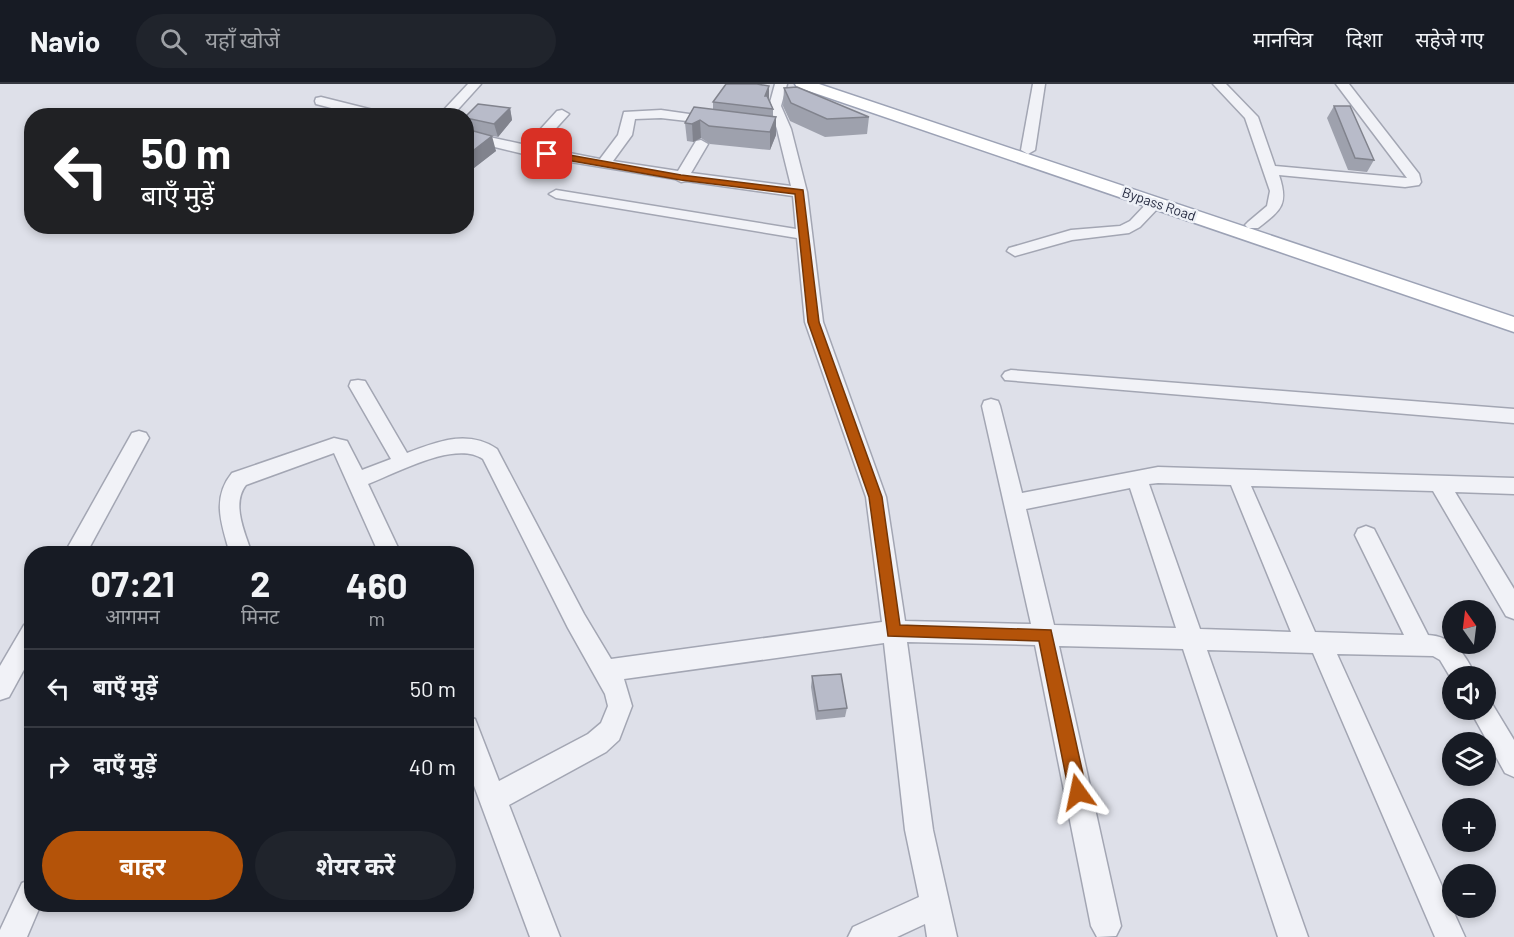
<!DOCTYPE html>
<html lang="hi">
<head>
<meta charset="utf-8">
<style>
  :root { --surface:#171b24; --page:#20242c; --text:#f1f3f6; --muted:#9ea1a6; --line:#363941; --accent:#b45309 }
  body { margin:0; font-family:Barlow,"Noto Sans Devanagari",sans-serif; background:var(--page); color:var(--text); height:100vh; display:flex; flex-direction:column; font-size:22px; white-space:nowrap }
  * { box-sizing:border-box; margin:0 }
  p { font-size:20px; color:var(--muted) }
  .icon { flex:none; width:33px; height:33px; fill:none; stroke:currentColor; stroke-width:2; stroke-linecap:round; stroke-linejoin:round }
  .map { position:relative; flex:1; overflow:hidden }
  .panel { position:absolute; left:24px; top:462px; width:450px; height:366px; display:flex; flex-direction:column; background:var(--surface); border-radius:24px; box-shadow:0 3px 9px #0003 }
  .panel>* { flex:none }
  .banner { position:absolute; left:24px; top:24px; width:450px; height:126px; border-radius:24px; box-shadow:0 3px 9px #0003; background:#202124; color:#fff; overflow:hidden }
  .needle { width:39px; rotate:346deg }
  .buttons { position:absolute; left:1442px; top:516px; display:grid; gap:12px }
  .buttons a { display:grid; place-items:center; width:54px; height:54px; border-radius:50%; background:var(--surface); box-shadow:0 3px 9px #0003; font-size:30px }
  .pin { position:absolute; display:grid; place-items:center; width:51px; height:51px; color:#fff; margin:-26px; border-radius:12px; box-shadow:0 3px 9px #0006 }
  .me { position:absolute; width:66px; margin:-33px; rotate:348deg; stroke-linejoin:round; filter:drop-shadow(0 0 4px #0008) }
  .turn { display:flex; align-items:center; gap:21px; height:126px; padding:0 18px; font-size:27px }
  .turn .icon { width:78px; height:78px; stroke-width:2.5 }
  .turn b { display:block; font-size:42px; line-height:51px }
  .eta { display:flex; justify-content:space-evenly; align-items:center; height:102px; text-align:center }
  .eta b { font-size:36px; font-weight:700; line-height:42px }
  .action { display:flex; gap:12px; margin-top:auto; padding:12px 18px }
  .action a { flex:1; height:69px; border-radius:36px; background:var(--accent); color:#fff; font-size:24px; font-weight:700; line-height:69px; text-align:center }
  .action a+a { background:var(--page); color:var(--text) }
  ul { padding:0; list-style:none }
  li { display:flex; align-items:center; gap:18px; height:78px; padding:0 18px; border-top:2px solid var(--line) }
  li div { flex:1 }
  li b { display:block; font-size:22px }
  li em { font-style:normal }
  header { display:flex; align-items:center; gap:36px; box-sizing:border-box; height:84px; padding:0 30px; background:var(--surface); border-bottom:2px solid var(--line) }
  header strong { font-size:28px }
  nav { display:flex; gap:33px; margin-inline-start:auto; font-size:21px }
  .search { width:420px; height:54px; background:var(--page); display:flex; align-items:center; gap:15px; box-sizing:border-box; padding:0 21px; border-radius:33px; color:var(--muted); font-size:22px }
  .map>svg:first-child { display:block }
  .lines { fill:none; stroke-linecap:round; stroke-linejoin:round }
  .minor-casing { stroke:#a3a6b3; stroke-width:3 }
  .major-casing { stroke:#9ca2b5; stroke-width:3 }
  .minor { fill:#f1f2f7; fill-rule:evenodd }
  .major { fill:#fff; fill-rule:evenodd }
  .wall { fill:#9ea1ad }
  .shaded-wall { fill:#81838d }
  .building { fill:#b8bbc9; stroke:#81838d; stroke-width:1.5 }
  .route { fill:#b45309; stroke:#753606; stroke-width:1.5 }
  .labels { text-anchor:middle; stroke-width:5; stroke-linejoin:round; paint-order:stroke }
  .far-street-label { font-size:14px; fill:#262b41; stroke:#edf0f6 }
</style>
</head>
<body>
<header>
<strong>Navio</strong>
<div class="search"><svg class="icon" aria-label="search" viewBox="0 0 24 24"><circle cx="10" cy="10" r="6"/><path d="M15 15l6 6"/></svg>यहाँ खोजें</div>
<nav><a>मानचित्र</a><a>दिशा</a><a>सहेजे गए</a></nav>
</header>
<div class="map">
<svg width="1514" height="853" viewBox="0 0 1514 853">
  <rect width="100%" height="100%" fill="#dee0e9"/>
  <g class="lines">
    <defs>
      <g id="minor">
        <polygon points="468,0 481,0 452,32 438,32"/>
        <path d="M775,0H787L781,22L791,45L807,108L823,238L886,413L905,537L1031,540L982,322L984,317L991,315L998,317L1000,322L1022,409L1158,383L1514,394V410L1455,408L1514,505V535L1506,532L1433,407L1251,402L1315,548L1404,551L1355,451L1358,445L1366,442L1374,445L1428,551C1452,552 1467,571 1475,592H1452V596L1440,576L1433,572L1337,570L1465,853H1435L1313,569L1207,566L1308,853H1278L1183,565L1059,562L1121,842L1116,852L1097,853L1091,842L1035,561L907,558L933,746L957,853H927L925,840L897,853H848L853,843L919,813L905,746L884,559L624,595L632,622L619,656L606,668L509,721L560,853H530L466,680V632L475,635L499,697L588,650L601,639L608,622L605,610L568,544L483,375C455,356 397,389 368,400L401,470H379L334,369L246,401C231,420 245,449 252,470H230C222,441 211,415 232,389L334,354L347,357L362,386L391,375L349,302L351,297L358,296L365,297L407,369C437,358 467,345 497,365L584,530L611,575L882,538L866,413L805,238L797,154L556,114L549,110L556,106L796,145L793,112L686,97L681,98L675,95L528,71L466,56V48L526,61L557,27L562,26L569,30L539,63L600,75L618,51L624,28L661,26L717,34L722,35L724,38L722,41L661,34L635,35L632,51L613,77L678,87L696,57L701,56L708,60L691,89L791,102L777,45L769,22ZM1158,399L1231,401L1291,548L1200,545L1149,400ZM1130,404L1176,544L1054,541L1026,425Z"/>
        <polygon points="1033,0 1045,0 1035,66 1028,70 1021,66"/>
        <path d="M1213,0H1226L1258,33L1275,82L1407,94L1336,0H1349L1419,90L1421,98L1419,101L1405,103L1279,91C1289,121 1281,126 1258,144H1248L1245,141L1248,138L1267,122L1270,107L1245,34Z"/>
        <polygon points="321,13 385,29 386,32 362,32 316,20 315,17 316,14"/>
        <polygon points="1155,115 1162,119 1160,122 1140,143 1129,149 1072,156 1015,172 1007,167 1009,164 1071,146 1120,142 1130,137 1150,116"/>
        <polygon points="1011,286 1514,325 1514,339 1005,296 1002,292 1005,288"/>
        <polygon points="139,347 146,349 149,354 86,470 64,470 132,349"/>
        <polygon points="32,538 32,571 9,613 0,616 0,582 24,541"/>
        <polygon points="1485,615 1491,618 1514,656 1514,693 1505,689 1470,626 1485,626"/>
        <polygon points="32,795 32,820 41,820 27,853 0,853 0,846 22,799"/>
      </g>
      <polygon id="major" points="795,0 819,0 1514,233 1514,248 797,3"/>
    </defs>
    <use href="#minor" class="minor-casing"/>
    <use href="#major" class="major-casing"/>
    <use href="#minor" class="minor"/>
    <use href="#major" class="major"/>
  </g>
  <g class="wall">
    <polygon points="784,4 869,33 867,50 825,53 790,37 783,22"/>
    <polygon points="769,14 773,25 773,33 776,51 770,66 710,60 701,54 693,58 687,57 685,39 713,25 713,18"/>
    <polygon points="1334,22 1374,76 1367,88 1348,86 1327,34"/>
    <polygon points="510,24 512,36 498,53 484,50 496,67 474,84 466,82 466,32"/>
    <polygon points="812,592 847,624 845,633 816,636 811,603"/>
  </g>
  <g class="shaded-wall">
    <polygon points="769,2 769,14 765,24 765,12"/>
    <polygon points="510,24 512,36 498,53 494,40"/>
    <polygon points="776,33 776,51 770,66 770,48"/>
    <polygon points="700,36 701,54 693,58 692,40"/>
    <polygon points="492,52 496,67 474,84 470,69"/>
  </g>
  <g class="building">
    <polygon points="726,0 757,0 769,2 765,12 767,12 773,25 713,18"/>
    <polygon points="797,3 869,33 827,35 791,19 784,4"/>
    <polygon points="478,20 510,24 494,40 466,34 466,32"/>
    <polygon points="1334,22 1350,22 1374,76 1355,74"/>
    <polygon points="694,23 776,33 770,48 709,42 700,36 692,40 685,39"/>
    <polygon points="466,45 492,52 470,69 466,68"/>
    <polygon points="841,590 847,624 818,627 812,592"/>
  </g>
  <polygon class="route" points="547,67 681,91 803,106 819,238 882,413 900,541 1051,546 1087,708 1084,714 1078,716 1072,714 1069,708 1039,557 888,552 869,413 808,238 795,110 681,96 544,72 544,68"/>
  <g class="labels">
    <g class="far-street-label">
      <text transform="translate(1159 120) rotate(19)" y="5">Bypass Road</text>
    </g>
  </g>
</svg>
<div class="buttons">
<a><svg class="needle" viewBox="-14 -14 28 28"><path d="M0-13l5 13h-10z" fill="#e53935"/><path d="M0 13l5-13h-10z" fill="#9ea1a6"/></svg></a>
<a><svg class="icon" aria-label="sound" viewBox="0 0 24 24"><path d="M4 9h4l5-4v14l-5-4H4zM17 9q2 3 0 6"/></svg></a>
<a><svg class="icon" aria-label="layers" viewBox="0 0 24 24"><path d="M12 4l9 5-9 5-9-5zM3 14l9 5 9-5"/></svg></a>
<a>+</a>
<a>−</a>
</div>
<div class="pin" style="left:547px;top:70px;background:#d93025"><svg class="icon" aria-label="arrive" viewBox="0 0 24 24"><path d="M6 21V4h12l-3 4 3 4H6"/></svg></div>
<svg class="me" style="left:1078px;top:708px" viewBox="-20 -20 40 40"><path d="M0-17L14 15 0 8-14 15z" fill="#b45309" stroke="#fff" stroke-width="4"/></svg>
<div class="banner">
<div class="turn"><svg class="icon" aria-label="left" viewBox="0 0 24 24"><path d="M17 20v-9H6M10 6l-5 5 5 5"/></svg><div><b>50 m</b>बाएँ मुड़ें</div></div>
</div>
<section class="panel">
<div class="eta">
<div><b>07:21</b><p>आगमन</p></div>
<div><b>2</b><p>मिनट</p></div>
<div><b>460</b><p>m</p></div>
</div>
<ul>
<li><svg class="icon" aria-label="left" viewBox="0 0 24 24"><path d="M17 20v-9H6M10 6l-5 5 5 5"/></svg><div><b>बाएँ मुड़ें</b></div><em>50 m</em></li>
<li><svg class="icon" aria-label="right" viewBox="0 0 24 24"><path d="M7 20v-9h11M14 6l5 5-5 5"/></svg><div><b>दाएँ मुड़ें</b></div><em>40 m</em></li>
</ul>
<div class="action"><a>बाहर</a><a>शेयर करें</a></div>
</section>
</div>
</body>
</html>
